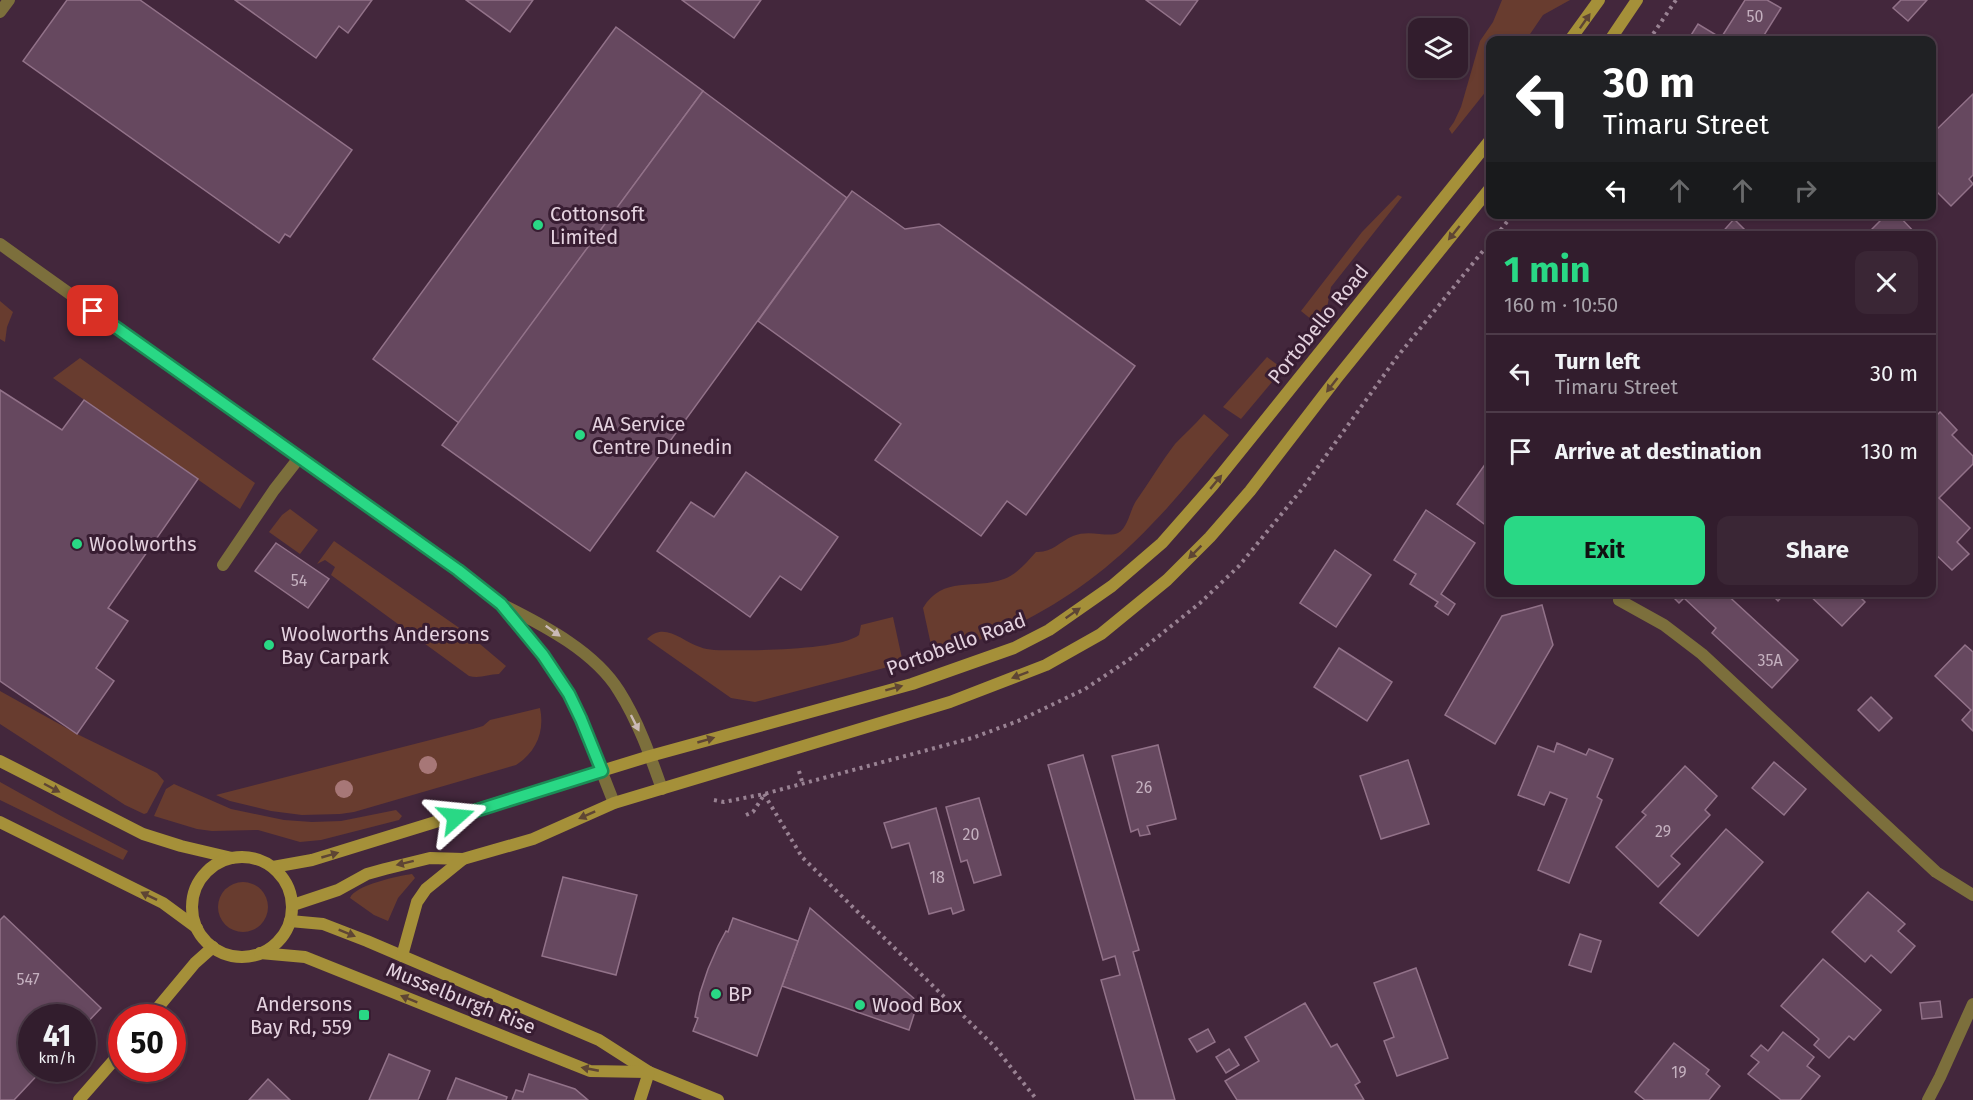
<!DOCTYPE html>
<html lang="en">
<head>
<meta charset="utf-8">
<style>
  :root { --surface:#321d2d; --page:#3a2635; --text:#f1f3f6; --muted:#a8a2aa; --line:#4d3b49; --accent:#29d885 }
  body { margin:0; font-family:"Fira Sans",sans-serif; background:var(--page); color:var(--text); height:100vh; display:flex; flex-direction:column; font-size:22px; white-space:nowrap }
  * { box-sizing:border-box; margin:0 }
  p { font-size:20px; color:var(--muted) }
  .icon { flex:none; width:33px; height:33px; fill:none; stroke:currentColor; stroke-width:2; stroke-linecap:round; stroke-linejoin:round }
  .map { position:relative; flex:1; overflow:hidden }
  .drawer { position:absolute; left:1486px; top:231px; width:450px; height:366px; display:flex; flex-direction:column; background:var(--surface); border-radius:12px; box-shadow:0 3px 9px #0003,0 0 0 2px var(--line) }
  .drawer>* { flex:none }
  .hud { position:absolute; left:1486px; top:36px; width:450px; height:183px; border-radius:12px; box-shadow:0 3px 9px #0003,0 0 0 2px var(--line); background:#202124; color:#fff; overflow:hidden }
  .controls { position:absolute; left:1408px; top:18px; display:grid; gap:12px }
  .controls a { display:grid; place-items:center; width:60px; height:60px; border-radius:12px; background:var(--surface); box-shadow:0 3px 9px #0003,0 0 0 2px var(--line); font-size:30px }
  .speed { position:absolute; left:18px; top:1004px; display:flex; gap:12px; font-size:30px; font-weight:700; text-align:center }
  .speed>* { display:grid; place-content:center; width:78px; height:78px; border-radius:50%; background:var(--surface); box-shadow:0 3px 9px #0003,0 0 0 2px var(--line); line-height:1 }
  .speed small { font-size:15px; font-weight:400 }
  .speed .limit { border:9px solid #d22; background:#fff; color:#111 }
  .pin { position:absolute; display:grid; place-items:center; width:51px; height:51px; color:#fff; margin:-26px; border-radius:12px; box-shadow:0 3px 9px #0006 }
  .me { position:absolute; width:66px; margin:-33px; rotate:72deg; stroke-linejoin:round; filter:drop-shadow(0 0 4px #0008) }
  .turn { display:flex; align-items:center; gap:21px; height:126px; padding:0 18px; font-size:27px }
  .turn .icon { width:78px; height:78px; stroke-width:2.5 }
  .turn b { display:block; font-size:42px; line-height:51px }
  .lanes { display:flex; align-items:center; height:57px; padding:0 18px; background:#0003; justify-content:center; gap:30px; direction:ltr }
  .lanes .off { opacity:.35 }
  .round { display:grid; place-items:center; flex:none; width:63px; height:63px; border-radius:12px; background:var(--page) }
  .headline { display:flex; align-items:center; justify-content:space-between; height:102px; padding:0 18px }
  h1 { font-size:36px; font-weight:700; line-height:45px; color:var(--accent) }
  .cta { display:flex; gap:12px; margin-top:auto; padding:12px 18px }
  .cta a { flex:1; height:69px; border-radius:12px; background:var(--accent); color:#111; font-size:24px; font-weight:700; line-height:69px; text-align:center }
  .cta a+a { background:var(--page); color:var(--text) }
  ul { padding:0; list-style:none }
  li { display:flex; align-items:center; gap:18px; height:78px; padding:0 18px; border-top:2px solid var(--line) }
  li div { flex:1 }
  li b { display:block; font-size:22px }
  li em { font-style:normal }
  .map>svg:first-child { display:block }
  .green { fill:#683c2f }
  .building { fill:#66485f; stroke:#927289; stroke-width:1.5 }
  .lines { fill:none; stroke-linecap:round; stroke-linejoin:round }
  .path { stroke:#998293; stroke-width:4; stroke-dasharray:3 4.5; stroke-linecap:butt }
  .lane { stroke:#7c6f3c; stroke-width:12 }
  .street { stroke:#7c6f3c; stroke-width:12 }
  .secondary { stroke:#a59039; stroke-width:12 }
  .tree { fill:#a77777 }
  .oneway { fill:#5e4534 }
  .oneway2 { fill:#cab9b6 }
  .route-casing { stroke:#1b8c56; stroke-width:15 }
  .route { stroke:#29d885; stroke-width:10 }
  .poi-dot { fill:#29d885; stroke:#381d32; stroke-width:2 }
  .labels { text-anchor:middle; stroke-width:6; stroke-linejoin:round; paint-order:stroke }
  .number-label { font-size:16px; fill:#c4b0bf }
  .poi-label { font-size:20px; fill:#e4d2df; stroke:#381d32; text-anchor:start }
  .street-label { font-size:20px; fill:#e4d2df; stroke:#381d32 }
</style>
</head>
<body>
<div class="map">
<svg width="1973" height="1100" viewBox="0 0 1973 1100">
  <rect width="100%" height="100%" fill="#43273c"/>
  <g class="green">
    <polygon points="1502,0 1570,0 1543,15 1526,40 1491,40 1491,85 1452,134 1449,129 1454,122 1461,107 1480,41 1493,22"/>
    <polygon points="1398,195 1402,197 1331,287 1327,308 1317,324 1301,311 1362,232"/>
    <polygon points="0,301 13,312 7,327 5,342 0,339"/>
    <polygon points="1267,357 1283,369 1241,419 1223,407"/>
    <polygon points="80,358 255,483 240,509 53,378"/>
    <path d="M1204,414L1229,435C1203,465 1179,497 1151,525C1109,570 1055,609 998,633C977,642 955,647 933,654L923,608C943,575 974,590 1004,579C1016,575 1027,562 1036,552C1052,553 1059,542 1073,536C1090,529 1107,538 1118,533C1128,528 1130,510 1136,501C1149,483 1161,462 1175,444C1184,434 1195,425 1204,414Z"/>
    <polygon points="290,509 318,530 300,554 269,532 282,515"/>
    <path d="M334,541L468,634L506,666L499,674C488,674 480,679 469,676L331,575L335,567L325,560L317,564Z"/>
    <path d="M893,617L903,663L755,702L731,698L647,639C664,621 682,641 700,647C704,649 709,649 714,650C743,651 838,651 859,635L861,625Z"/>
    <polygon points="0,691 79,735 157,773 164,781 147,813 144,814 125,805 0,724"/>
    <path d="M540,708C545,732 536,752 516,765L354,812L340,814L302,815L271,811L230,801L216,795L473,729L483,726L490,720Z"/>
    <polygon points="0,782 61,816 128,851 123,860 0,800"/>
    <polygon points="174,784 231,809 284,820 312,822 341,821 396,810 402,816 399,820 321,840 300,842 258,830 212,831 197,829 154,816 166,789"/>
    <path d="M412,874L415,878L398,898L388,921L374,915L350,898C355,885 398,876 412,874Z"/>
    <circle cx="243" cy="907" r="25"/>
  </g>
  <g class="building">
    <polygon points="67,0 140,0 352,150 290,237 285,234 279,243 23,61"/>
    <polygon points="235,0 372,0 348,33 339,26 316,58"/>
    <polygon points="466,0 533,0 510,32"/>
    <polygon points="682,0 761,0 734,38"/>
    <polygon points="1146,0 1198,0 1180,25"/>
    <polygon points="1745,0 1767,0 1781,8 1761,40 1688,40 1698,24 1721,38"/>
    <polygon points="1901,0 1927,0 1908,21 1893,8"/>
    <polygon points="616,27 703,91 459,423 373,359"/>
    <polygon points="1842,36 1864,37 1864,40 1842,40"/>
    <polygon points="703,91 847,198 590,551 442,445"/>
    <polygon points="1973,94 1973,175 1969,179 1973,184 1951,206 1932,187 1932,134"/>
    <polygon points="852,191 905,229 939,224 1135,366 1026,515 1007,501 981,536 875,460 901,424 758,321"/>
    <polygon points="1887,214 1897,214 1918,236 1876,236 1871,230"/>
    <polygon points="1734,219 1751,236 1719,236"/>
    <polygon points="0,390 62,430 84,400 198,479 108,608 128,621 96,668 114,681 77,734 0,681"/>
    <polygon points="1940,412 1957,430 1952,435 1973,456 1973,464 1939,498 1970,528 1957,542 1969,554 1952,570 1932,551 1932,420"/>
    <polygon points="1486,463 1491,466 1491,529 1457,504"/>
    <polygon points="746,472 838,537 801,590 780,576 750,617 657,551 691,502 714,517"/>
    <polygon points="1426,510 1475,543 1441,594 1455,604 1448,615 1435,606 1438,602 1410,584 1416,574 1394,560"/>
    <polygon points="276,543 329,579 308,608 255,571"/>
    <polygon points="1335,550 1371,575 1336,627 1300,603"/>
    <polygon points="1668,592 1724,592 1798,660 1772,688 1712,633 1716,628 1684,598 1679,603"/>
    <polygon points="1769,592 1786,592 1778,601"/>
    <polygon points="1806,592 1855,592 1865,602 1842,626"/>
    <polygon points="1542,605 1553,645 1495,744 1445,715 1502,616"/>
    <polygon points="1965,645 1973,652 1973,731 1962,720 1971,710 1935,676"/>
    <polygon points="1339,648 1392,682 1367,721 1314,687"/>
    <polygon points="1871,697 1892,718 1879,731 1858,710"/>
    <polygon points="1557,743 1586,755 1589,749 1613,759 1597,797 1602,800 1569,883 1538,870 1567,799 1550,792 1544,805 1518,795 1538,746 1554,752"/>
    <polygon points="1158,745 1176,819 1147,826 1150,834 1140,836 1138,829 1131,832 1112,756"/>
    <polygon points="1083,755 1139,950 1133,952 1175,1100 1135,1100 1101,980 1120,975 1115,956 1103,960 1048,765"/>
    <polygon points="1408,760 1429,824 1381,839 1360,776"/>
    <polygon points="1774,762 1806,789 1784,815 1752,788"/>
    <polygon points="1685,766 1717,796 1705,810 1710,815 1671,856 1680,864 1658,887 1616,847 1646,815 1642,812"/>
    <polygon points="979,798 1001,875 974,883 967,860 961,862 946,807"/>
    <polygon points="936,808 964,910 953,914 951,908 929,914 909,843 892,848 884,823"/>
    <polygon points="1726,829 1763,862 1698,936 1660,903"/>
    <polygon points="563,877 637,895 616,975 542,956"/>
    <polygon points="1868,892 1905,924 1898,931 1915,946 1891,973 1871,955 1865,962 1832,932"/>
    <polygon points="810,908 918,1002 909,1030 782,986"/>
    <polygon points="4,916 101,1008 82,1028 82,1017 32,1017 32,1068 44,1068 14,1100 0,1100 0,920"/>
    <polygon points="733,918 798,941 757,1056 693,1031 698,1018 695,1017 700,993 708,969 718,946 726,931 728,932"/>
    <polygon points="1580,934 1601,941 1591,972 1569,965"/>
    <polygon points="1823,959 1881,1010 1854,1040 1849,1036 1829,1058 1814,1045 1819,1039 1781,1006"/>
    <polygon points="1416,968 1448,1058 1397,1076 1384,1041 1394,1037 1374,983"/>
    <polygon points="1940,1001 1942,1017 1922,1019 1920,1003"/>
    <polygon points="1305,1003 1331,1047 1337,1044 1360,1082 1355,1085 1364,1100 1237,1100 1225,1081 1259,1061 1245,1037"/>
    <polygon points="1208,1029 1215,1042 1197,1052 1189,1039"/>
    <polygon points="1783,1032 1814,1057 1807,1066 1820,1076 1800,1100 1781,1100 1748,1074 1759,1062 1751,1056 1761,1045 1768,1051"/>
    <polygon points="1674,1043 1709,1070 1706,1074 1720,1086 1709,1100 1645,1100 1635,1092"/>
    <polygon points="1229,1049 1239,1065 1226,1073 1216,1057"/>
    <polygon points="389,1054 430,1071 418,1100 369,1100"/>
    <polygon points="529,1074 575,1089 588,1100 512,1100 516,1090 523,1092"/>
    <polygon points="456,1078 507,1097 506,1100 447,1100"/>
    <polygon points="268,1079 290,1100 249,1100"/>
  </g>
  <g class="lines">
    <g class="path">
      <polyline points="1649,40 1676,0"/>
      <polyline points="1496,236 1513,214"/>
      <polyline points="799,771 803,785"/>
      <polyline points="764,794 802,857 994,1046 1037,1100"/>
      <polyline points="714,800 724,802 764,794 972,738 1018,721 1085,689 1130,659 1200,603 1239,566 1302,489 1397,357 1491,241"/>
      <polyline points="746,815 753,812 764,795"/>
    </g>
    <g class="lane">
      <polyline points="223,565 274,490 299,458"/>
      <polyline points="1619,600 1664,625 1702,654 1936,872 1973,895"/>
    </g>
    <g class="street">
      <polyline points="0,12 9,0"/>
      <polyline points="0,244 457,570 501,604 543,655 569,694 581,719 614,803"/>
      <path d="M505,606C545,626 595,652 619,691C638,721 650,755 662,789"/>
      <polyline points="1928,1100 1940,1077 1973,1004"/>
    </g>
    <g class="secondary">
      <polyline points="1570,40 1599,0"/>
      <polyline points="1610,40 1637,0"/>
      <polyline points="0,761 143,834 181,846 232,858"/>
      <polyline points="0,822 163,903 197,928"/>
      <circle cx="242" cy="907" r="50"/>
      <polyline points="273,867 312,860 650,756 912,684 1014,648 1049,630 1112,586 1162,543 1213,485 1491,139"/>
      <polyline points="293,905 338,890 367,874 385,869 430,858 463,859 533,839 614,803 950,702 1046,665 1101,634 1167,580 1210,537 1250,491 1336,379 1491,187"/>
      <polyline points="290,921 323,924 367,941 599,1040 649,1072 718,1100"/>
      <polyline points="260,953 305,957 590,1071 647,1072"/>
      <polyline points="402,956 417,902 426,889 463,859"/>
      <polyline points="150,1017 195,963 213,947"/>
      <polyline points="79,1100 122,1051"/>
      <polyline points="640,1100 649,1072"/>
    </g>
  </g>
  <g class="tree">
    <circle cx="428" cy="765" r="9"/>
    <circle cx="344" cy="789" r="9"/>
  </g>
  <defs><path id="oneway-solid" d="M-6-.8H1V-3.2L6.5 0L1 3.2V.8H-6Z" transform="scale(1.5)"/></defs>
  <g class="oneway">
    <use href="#oneway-solid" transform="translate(1585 21) rotate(-55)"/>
    <use href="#oneway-solid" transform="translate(1454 233) rotate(129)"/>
    <use href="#oneway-solid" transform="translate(1332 385) rotate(128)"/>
    <use href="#oneway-solid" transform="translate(1216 482) rotate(-50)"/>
    <use href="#oneway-solid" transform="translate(1195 552) rotate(135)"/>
    <use href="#oneway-solid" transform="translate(1073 613) rotate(-35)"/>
    <use href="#oneway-solid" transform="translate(1020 675) rotate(159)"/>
    <use href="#oneway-solid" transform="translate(894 688) rotate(-15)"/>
    <use href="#oneway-solid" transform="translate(706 740) rotate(-16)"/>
    <use href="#oneway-solid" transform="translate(52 788) rotate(28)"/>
    <use href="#oneway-solid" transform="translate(587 815) rotate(156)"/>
    <use href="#oneway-solid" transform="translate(330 855) rotate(-16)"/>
    <use href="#oneway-solid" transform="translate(405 863) rotate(166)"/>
    <use href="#oneway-solid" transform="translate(149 896) rotate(-154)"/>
    <use href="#oneway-solid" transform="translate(347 933) rotate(22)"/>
    <use href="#oneway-solid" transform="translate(409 999) rotate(-158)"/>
    <use href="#oneway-solid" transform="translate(590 1069) rotate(-169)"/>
  </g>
  <g class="oneway2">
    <use href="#oneway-solid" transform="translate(553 631) rotate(36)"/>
    <use href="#oneway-solid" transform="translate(635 723) rotate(63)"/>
  </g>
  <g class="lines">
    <defs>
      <polyline id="route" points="93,311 458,570 501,604 543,655 569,694 581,719 602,771 456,817"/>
    </defs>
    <use href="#route" class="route-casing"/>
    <use href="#route" class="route"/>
  </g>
  <g class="poi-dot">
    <circle cx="538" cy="225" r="6"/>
    <circle cx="580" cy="435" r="6"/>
    <circle cx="77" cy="544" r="6"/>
    <circle cx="269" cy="645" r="6"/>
    <circle cx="716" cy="994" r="6"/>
    <circle cx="860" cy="1005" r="6"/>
    <rect x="358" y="1009" width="12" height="12" rx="3"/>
  </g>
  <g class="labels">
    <g class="number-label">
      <text x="1755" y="22">50</text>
      <text x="299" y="586">54</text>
      <text x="1770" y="666">35A</text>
      <text x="1144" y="793">26</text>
      <text x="1663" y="837">29</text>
      <text x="971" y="840">20</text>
      <text x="937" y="883">18</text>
      <text x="28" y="985">547</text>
      <text x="1679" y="1078">19</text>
    </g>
    <g class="poi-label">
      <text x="550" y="221">Cottonsoft<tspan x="550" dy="23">Limited</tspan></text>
      <text x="592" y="431">AA Service<tspan x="592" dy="23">Centre Dunedin</tspan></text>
      <text x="89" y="551">Woolworths</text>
      <text x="281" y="641">Woolworths Andersons<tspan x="281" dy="23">Bay Carpark</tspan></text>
      <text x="728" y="1001">BP</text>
      <text x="352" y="1011" text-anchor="end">Andersons<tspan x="352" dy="23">Bay Rd, 559</tspan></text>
      <text x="872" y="1012">Wood Box</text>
    </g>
    <g class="street-label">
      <text transform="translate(1318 324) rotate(-51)" y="7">Portobello Road</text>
      <text transform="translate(956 644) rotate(-20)" y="7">Portobello Road</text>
      <text transform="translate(461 998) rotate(22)" y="7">Musselburgh Rise</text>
    </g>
  </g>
</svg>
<div class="controls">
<a><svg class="icon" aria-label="layers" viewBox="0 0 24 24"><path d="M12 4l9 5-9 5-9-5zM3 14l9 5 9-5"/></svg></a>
</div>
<div class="speed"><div>41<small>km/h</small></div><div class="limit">50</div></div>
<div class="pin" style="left:93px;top:311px;background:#d93025"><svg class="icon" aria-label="arrive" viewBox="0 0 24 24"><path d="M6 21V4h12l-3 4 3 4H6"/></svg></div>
<svg class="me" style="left:456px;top:817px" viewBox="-20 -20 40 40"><path d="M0-17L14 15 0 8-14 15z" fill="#29d885" stroke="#fff" stroke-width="4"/></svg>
<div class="hud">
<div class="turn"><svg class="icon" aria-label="left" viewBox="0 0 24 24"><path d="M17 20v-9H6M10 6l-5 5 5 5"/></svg><div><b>30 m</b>Timaru Street</div></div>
<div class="lanes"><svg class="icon" aria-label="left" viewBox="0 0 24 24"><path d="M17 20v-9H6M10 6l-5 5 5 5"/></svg><svg class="icon off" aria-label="ahead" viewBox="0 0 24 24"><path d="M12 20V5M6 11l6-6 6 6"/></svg><svg class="icon off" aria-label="ahead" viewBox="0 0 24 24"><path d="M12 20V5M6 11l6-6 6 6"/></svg><svg class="icon off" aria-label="right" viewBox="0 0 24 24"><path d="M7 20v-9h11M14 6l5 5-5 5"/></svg></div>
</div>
<section class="drawer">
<div class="headline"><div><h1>1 min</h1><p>160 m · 10:50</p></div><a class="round"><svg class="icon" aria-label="close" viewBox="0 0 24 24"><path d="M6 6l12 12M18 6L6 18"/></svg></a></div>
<ul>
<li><svg class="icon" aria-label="left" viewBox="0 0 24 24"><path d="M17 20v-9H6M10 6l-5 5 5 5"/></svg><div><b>Turn left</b><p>Timaru Street</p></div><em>30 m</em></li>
<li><svg class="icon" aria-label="arrive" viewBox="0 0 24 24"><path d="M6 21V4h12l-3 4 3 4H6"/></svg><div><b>Arrive at destination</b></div><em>130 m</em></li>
</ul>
<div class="cta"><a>Exit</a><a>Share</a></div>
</section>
</div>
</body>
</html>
